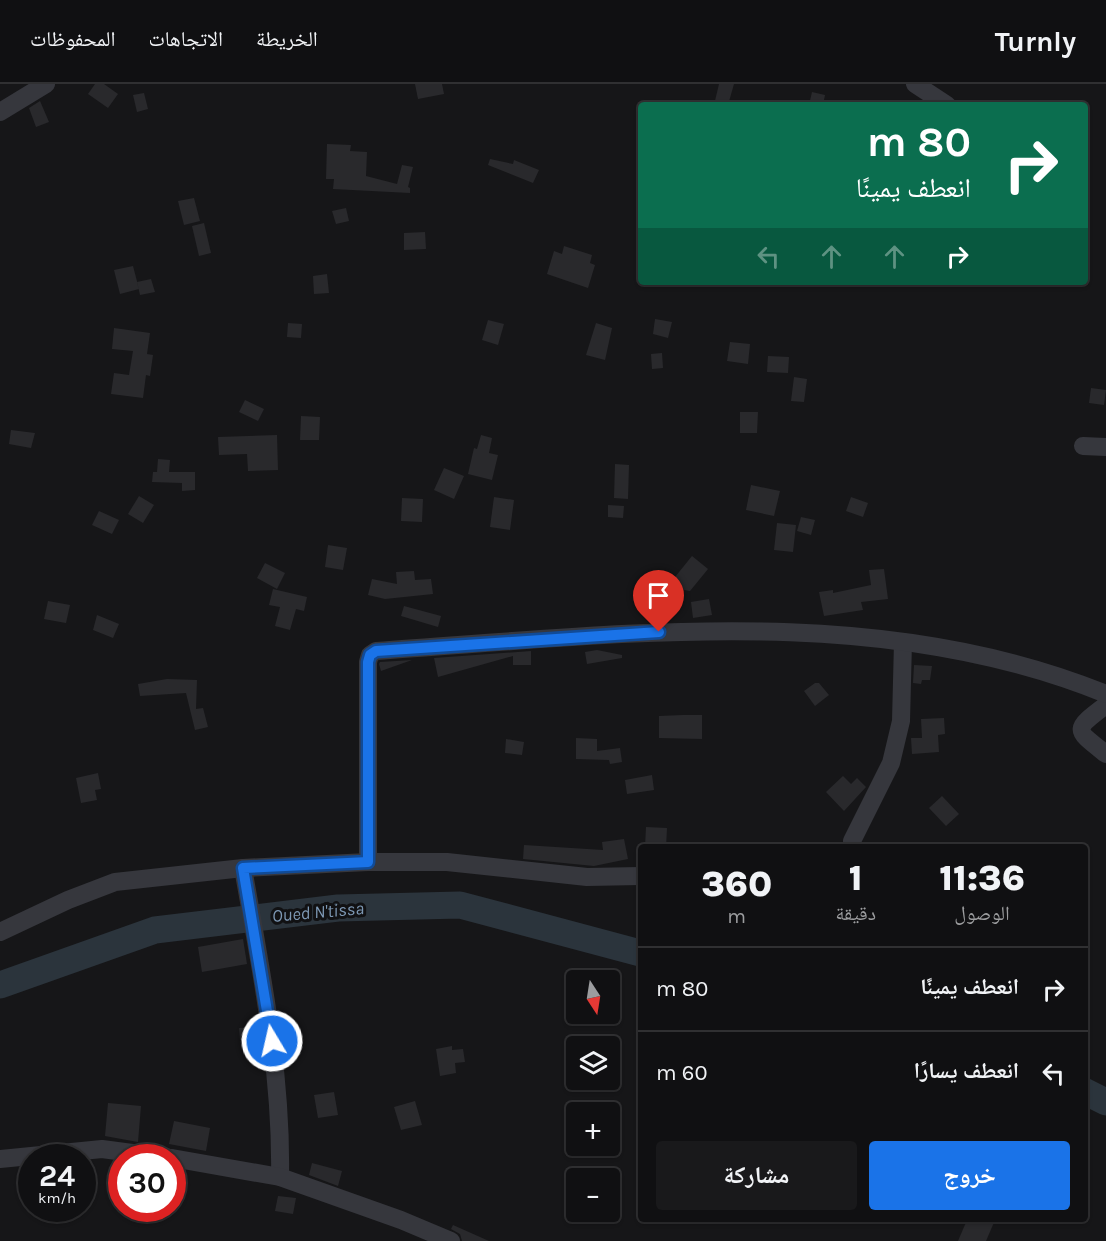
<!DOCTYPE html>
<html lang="ar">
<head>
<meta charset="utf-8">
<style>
  :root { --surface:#101012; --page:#19191b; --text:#f1f3f6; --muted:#9c9d9f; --line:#303032; --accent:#1a73e8 }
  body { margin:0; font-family:Karla,"Noto Naskh Arabic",sans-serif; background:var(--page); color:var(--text); direction:rtl; height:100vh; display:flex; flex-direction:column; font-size:22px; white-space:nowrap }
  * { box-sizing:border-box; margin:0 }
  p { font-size:20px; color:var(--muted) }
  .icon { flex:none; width:33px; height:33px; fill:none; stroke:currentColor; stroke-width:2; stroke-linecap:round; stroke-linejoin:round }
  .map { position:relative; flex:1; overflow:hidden; direction:ltr }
  .details { position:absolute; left:638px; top:760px; width:450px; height:378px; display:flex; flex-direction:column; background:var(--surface); border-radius:6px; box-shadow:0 2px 4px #0004,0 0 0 2px var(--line); direction:rtl }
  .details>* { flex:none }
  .top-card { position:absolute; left:638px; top:18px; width:450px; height:183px; border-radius:6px; box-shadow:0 2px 4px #0004,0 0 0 2px var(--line); direction:rtl; background:#0b6e4f; color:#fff; overflow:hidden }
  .needle { width:39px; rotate:168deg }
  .controls { position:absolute; left:566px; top:886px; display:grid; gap:12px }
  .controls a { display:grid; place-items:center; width:54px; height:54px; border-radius:6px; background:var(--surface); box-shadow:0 2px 4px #0004,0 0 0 2px var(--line); font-size:30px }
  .speed { position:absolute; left:18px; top:1060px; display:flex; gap:12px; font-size:30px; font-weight:700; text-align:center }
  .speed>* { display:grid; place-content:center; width:78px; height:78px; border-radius:50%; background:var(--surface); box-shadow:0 2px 4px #0004,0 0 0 2px var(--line); line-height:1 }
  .speed small { font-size:15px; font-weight:400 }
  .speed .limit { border:9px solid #d22; background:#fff; color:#111 }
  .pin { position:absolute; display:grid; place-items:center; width:51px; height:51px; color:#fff; margin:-62px -26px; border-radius:50% 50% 50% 0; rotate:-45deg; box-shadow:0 0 6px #0007 }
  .pin .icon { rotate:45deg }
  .me { position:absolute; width:66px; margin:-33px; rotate:351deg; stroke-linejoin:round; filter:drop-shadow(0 0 4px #0008) }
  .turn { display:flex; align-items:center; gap:21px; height:126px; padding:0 18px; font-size:27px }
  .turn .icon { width:78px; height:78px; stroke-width:2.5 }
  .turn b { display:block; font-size:42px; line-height:51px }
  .lanes { display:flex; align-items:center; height:57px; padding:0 18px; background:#0003; justify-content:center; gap:30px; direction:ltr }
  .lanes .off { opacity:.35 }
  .eta { display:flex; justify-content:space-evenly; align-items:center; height:102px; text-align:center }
  .eta b { font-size:36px; font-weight:800; line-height:42px }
  .action { display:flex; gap:12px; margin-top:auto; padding:12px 18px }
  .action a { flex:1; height:69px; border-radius:6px; background:var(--accent); color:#fff; font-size:24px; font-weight:800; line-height:69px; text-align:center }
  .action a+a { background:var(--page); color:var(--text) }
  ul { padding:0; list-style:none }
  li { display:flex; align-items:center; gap:18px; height:84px; padding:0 18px; border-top:2px solid var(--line) }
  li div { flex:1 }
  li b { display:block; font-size:22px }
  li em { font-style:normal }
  header { display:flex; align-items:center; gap:36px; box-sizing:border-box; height:84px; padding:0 30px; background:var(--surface); border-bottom:2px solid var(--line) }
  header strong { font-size:28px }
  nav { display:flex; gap:33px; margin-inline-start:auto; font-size:21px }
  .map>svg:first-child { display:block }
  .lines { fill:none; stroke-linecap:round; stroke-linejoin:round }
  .river { stroke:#2b343c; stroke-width:27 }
  .building { fill:#29292c }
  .minor { stroke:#36373d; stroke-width:18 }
  .route-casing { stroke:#114b97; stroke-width:15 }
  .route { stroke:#1a73e8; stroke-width:10 }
  .labels { text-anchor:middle; stroke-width:6; stroke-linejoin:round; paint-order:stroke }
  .water-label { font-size:18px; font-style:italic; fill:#7d98b4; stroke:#111113 }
</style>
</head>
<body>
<header>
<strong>Turnly</strong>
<nav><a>الخريطة</a><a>الاتجاهات</a><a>المحفوظات</a></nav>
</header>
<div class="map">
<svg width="1106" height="1157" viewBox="0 0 1106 1157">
  <rect width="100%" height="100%" fill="#161618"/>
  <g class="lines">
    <g class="river">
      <polyline points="0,901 155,846 338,824 460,821 640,869"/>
      <polyline points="1084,1007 1106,1018"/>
    </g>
  </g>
  <g class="building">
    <polygon points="95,0 104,0 118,10 108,24 88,10"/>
    <polygon points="415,0 442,0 444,10 418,15"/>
    <polygon points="719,0 734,0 728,21 714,21"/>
    <polygon points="812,8 825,11 823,21 809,21"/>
    <polygon points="144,9 148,25 137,28 133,11"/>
    <polygon points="40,17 49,38 36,43 29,24"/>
    <polygon points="327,60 351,61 350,67 367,68 366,92 397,100 402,81 413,83 408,103 410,104 410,109 333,105 334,95 326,95"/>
    <polygon points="490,75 513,80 514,76 539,86 533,99 488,81"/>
    <polygon points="194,114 200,137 184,141 178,117"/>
    <polygon points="346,124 349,137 336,140 332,127"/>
    <polygon points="204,139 211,169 199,172 192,142"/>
    <polygon points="425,148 426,165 404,166 404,149"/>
    <polygon points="564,162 592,171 590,179 595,181 588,204 547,190 554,167 562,170"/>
    <polygon points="133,182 139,205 120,210 114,186"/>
    <polygon points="327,190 329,209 314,210 313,192"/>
    <polygon points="151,195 155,208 140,211 137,198"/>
    <polygon points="655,235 672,238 668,254 653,250"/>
    <polygon points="488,236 504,240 498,261 482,256"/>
    <polygon points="288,239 302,240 301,254 287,253"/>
    <polygon points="596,239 612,244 605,276 586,271"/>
    <polygon points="114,244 150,249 147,270 153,271 150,292 146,291 143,314 111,310 114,289 129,291 133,267 112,265"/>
    <polygon points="730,258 750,260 748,280 727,277"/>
    <polygon points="662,269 663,284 652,285 651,270"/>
    <polygon points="768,272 789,273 788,289 767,288"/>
    <polygon points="794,293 807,295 804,318 791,317"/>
    <polygon points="1091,304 1106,306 1104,321 1089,319"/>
    <polygon points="245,316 264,325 258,337 239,328"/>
    <polygon points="740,328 758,328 757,349 740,349"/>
    <polygon points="301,332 320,333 319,356 300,356"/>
    <polygon points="11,346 35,349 31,364 9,360"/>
    <polygon points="277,351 278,386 248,387 247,370 219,371 218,353"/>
    <polygon points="481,351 492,354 489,369 498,371 492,396 468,390 474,364 477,365"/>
    <polygon points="158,375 170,376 169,388 195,388 195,406 182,407 182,399 152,398 153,388 157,388"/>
    <polygon points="615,380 629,381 628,415 614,414"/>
    <polygon points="444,384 464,392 454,415 434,406"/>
    <polygon points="751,401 780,407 774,432 746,426"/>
    <polygon points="139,412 154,421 143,439 128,430"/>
    <polygon points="494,413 514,416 510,446 490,443"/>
    <polygon points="851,413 868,419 863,433 846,427"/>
    <polygon points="402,414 423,415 422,438 401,437"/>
    <polygon points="608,421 624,422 623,434 608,433"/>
    <polygon points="99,427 119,436 112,450 92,441"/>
    <polygon points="801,433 815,436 811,451 797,447"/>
    <polygon points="777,439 796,441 793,468 774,466"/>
    <polygon points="328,461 347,464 343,486 325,483"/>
    <polygon points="692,472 708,485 690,507 667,503"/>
    <polygon points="265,479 285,489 277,505 257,494"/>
    <polygon points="884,485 888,515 861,518 863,526 824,532 819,508 833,506 833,509 871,501 869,486"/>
    <polygon points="414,487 415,496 431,495 433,510 385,515 368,511 372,495 397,500 396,488"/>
    <polygon points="273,505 307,513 304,527 296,525 290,546 275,542 280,523 269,521"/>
    <polygon points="709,515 712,531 693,534 691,518"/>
    <polygon points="48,517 70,521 66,539 44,535"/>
    <polygon points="404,522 441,532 438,543 401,532"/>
    <polygon points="97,531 119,540 113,554 93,546"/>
    <polygon points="597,566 622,571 622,574 587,580 585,568"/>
    <polygon points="531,567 531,581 513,581 513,572 438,593 434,574"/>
    <polygon points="412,576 381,587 379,580 380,578"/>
    <polygon points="914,581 932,582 930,596 922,596 921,600 913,599"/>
    <polygon points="167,595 197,596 196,625 203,624 208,643 195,646 186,609 140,612 138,600"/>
    <polygon points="815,599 819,599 829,611 815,622 804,607"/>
    <polygon points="683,631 702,631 702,655 659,654 659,632"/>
    <polygon points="944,634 945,650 938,651 939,668 912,670 911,654 922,654 921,635"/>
    <polygon points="576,654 597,655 597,667 620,664 622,678 610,680 609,676 576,675"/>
    <polygon points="506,655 524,658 522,671 505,669"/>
    <polygon points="98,689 101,705 95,706 97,716 81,719 76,694"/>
    <polygon points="652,691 654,706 627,710 625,696"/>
    <polygon points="843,692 851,700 857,694 866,703 844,727 826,708"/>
    <polygon points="942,712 959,730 946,742 929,724"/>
    <polygon points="646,743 667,744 666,764 645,763"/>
    <polygon points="624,755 628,775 594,782 523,775 524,761 603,766 602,758"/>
    <polygon points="243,855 247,880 202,888 198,863"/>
    <polygon points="256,943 256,956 240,956 239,944"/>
    <polygon points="452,962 452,966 463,965 465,978 455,979 456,989 440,992 436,965"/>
    <polygon points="334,1008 338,1031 318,1034 314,1011"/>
    <polygon points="415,1017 422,1041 401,1046 394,1023"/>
    <polygon points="108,1019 141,1022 138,1058 105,1052"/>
    <polygon points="174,1037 210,1044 206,1067 169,1060"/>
    <polygon points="312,1079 342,1087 338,1102 309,1091"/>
    <polygon points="278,1112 296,1114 293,1130 275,1127"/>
    <polygon points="967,1136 995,1136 986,1157 958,1157"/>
    <polygon points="453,1141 489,1157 462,1157 460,1150 451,1145"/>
  </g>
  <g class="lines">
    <g class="minor">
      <polyline points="915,0 947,21"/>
      <polyline points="0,28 46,0"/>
      <polyline points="1083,362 1106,363"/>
      <path d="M1106,621C1073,646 1074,645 1106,670"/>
      <polyline points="852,757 891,679 901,637 903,558"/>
      <path d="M368,778V578L370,571L376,567C617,551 876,516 1106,610"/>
      <path d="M243,784C261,887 282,988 280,1093"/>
      <polyline points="0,848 68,816 115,798 243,784 368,778 447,778 587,793 640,792"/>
      <polyline points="172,1074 280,1093 401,1136 451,1157"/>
      <polyline points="0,1075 102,1065 170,1074"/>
    </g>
  </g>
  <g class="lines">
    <defs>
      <polyline id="route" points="272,957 243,784 368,778 368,578 370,571 376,567 659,548"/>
    </defs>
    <use href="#route" class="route-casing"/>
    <use href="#route" class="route"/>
  </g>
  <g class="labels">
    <g class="water-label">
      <text transform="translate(318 828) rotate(-5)" y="6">Oued N'tissa</text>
    </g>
  </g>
</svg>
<div class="controls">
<a><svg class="needle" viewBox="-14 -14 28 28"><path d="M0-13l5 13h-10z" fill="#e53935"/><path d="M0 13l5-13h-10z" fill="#9c9d9f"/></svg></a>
<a><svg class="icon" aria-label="layers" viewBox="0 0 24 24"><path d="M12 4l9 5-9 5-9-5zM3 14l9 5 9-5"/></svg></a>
<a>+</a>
<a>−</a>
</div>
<div class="speed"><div>24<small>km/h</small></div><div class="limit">30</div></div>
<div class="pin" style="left:659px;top:548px;background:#d93025"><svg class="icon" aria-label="arrive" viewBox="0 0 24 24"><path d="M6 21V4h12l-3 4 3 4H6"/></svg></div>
<svg class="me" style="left:272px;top:957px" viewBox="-20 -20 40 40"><circle r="17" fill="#1a73e8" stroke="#fff" stroke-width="3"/><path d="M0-11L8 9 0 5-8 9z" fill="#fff"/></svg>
<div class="top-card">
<div class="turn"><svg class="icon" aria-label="right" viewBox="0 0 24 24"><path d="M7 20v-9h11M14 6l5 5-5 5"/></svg><div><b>80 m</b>انعطف يمينًا</div></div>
<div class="lanes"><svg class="icon off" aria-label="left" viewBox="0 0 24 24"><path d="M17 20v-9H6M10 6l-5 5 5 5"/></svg><svg class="icon off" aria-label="ahead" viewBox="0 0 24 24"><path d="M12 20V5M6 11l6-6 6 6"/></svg><svg class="icon off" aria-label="ahead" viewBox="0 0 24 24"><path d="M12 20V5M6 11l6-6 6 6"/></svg><svg class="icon" aria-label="right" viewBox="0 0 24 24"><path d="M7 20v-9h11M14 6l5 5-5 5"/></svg></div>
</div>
<section class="details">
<div class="eta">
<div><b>11:36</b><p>الوصول</p></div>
<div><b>1</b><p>دقيقة</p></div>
<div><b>360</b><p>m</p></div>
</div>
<ul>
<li><svg class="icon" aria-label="right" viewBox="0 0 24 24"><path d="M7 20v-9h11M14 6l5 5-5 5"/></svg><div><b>انعطف يمينًا</b></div><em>80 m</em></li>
<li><svg class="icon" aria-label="left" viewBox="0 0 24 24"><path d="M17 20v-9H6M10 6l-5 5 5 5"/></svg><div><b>انعطف يسارًا</b></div><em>60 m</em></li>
</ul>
<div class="action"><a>خروج</a><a>مشاركة</a></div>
</section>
</div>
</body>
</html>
